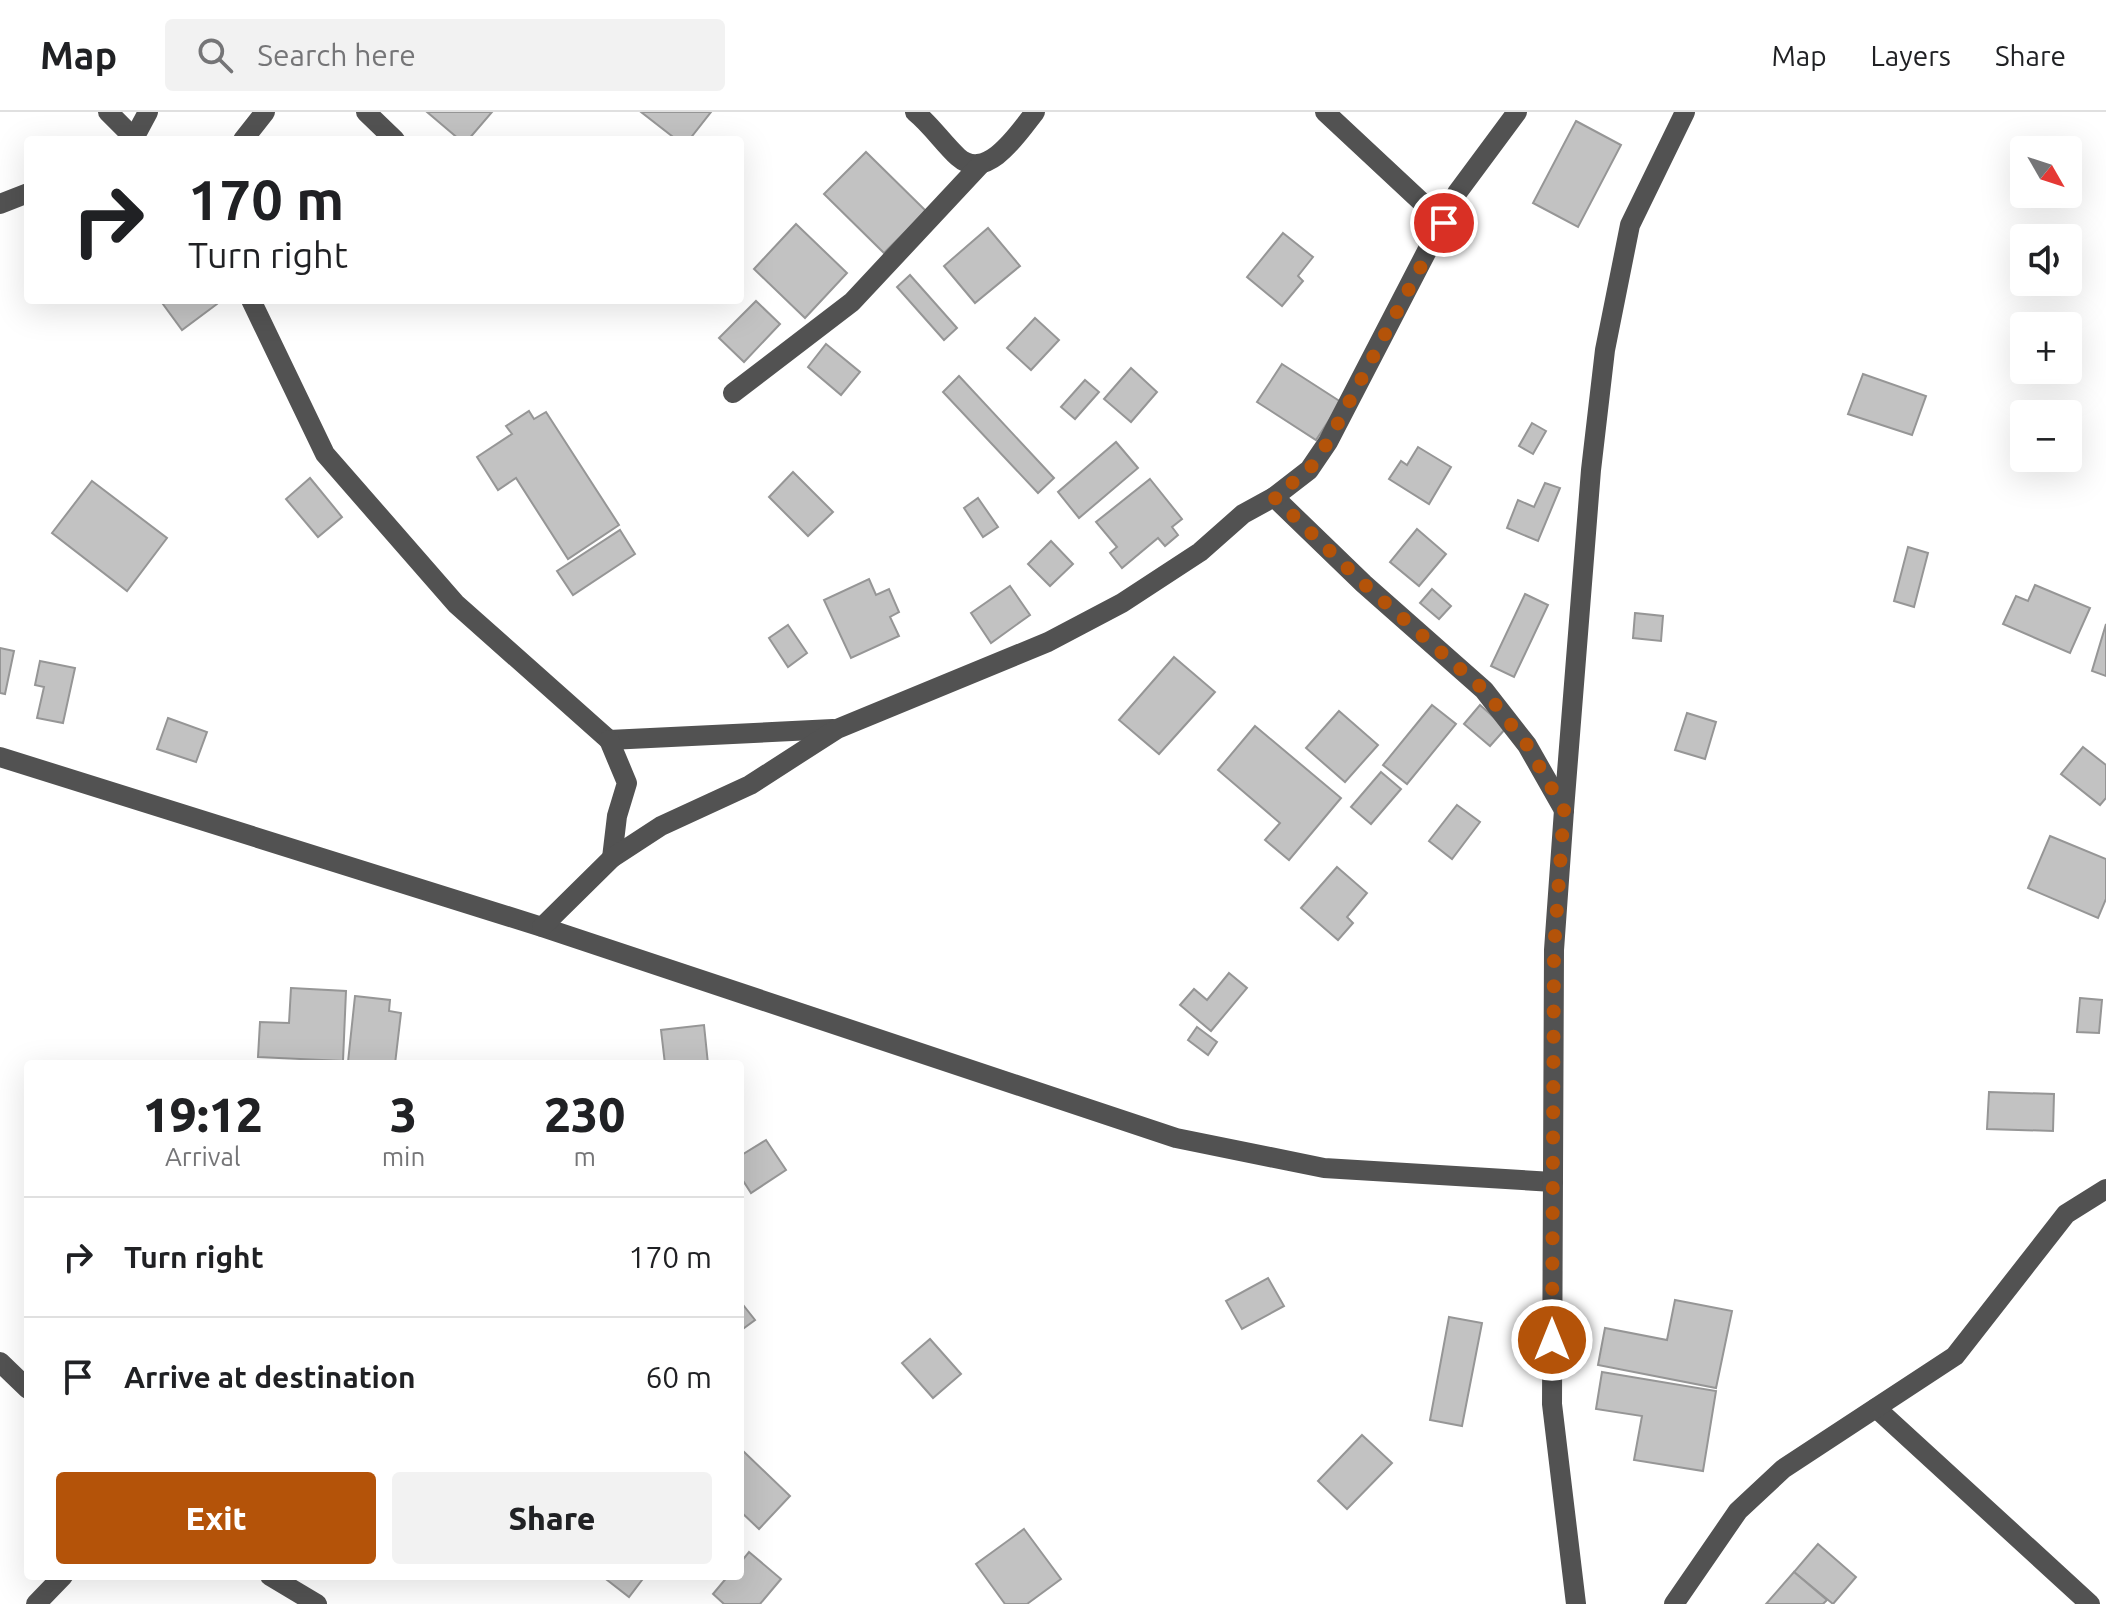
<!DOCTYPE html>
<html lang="en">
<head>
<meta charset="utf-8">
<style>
  :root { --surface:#fff; --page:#f2f2f2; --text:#202124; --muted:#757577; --line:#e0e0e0; --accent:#b45309 }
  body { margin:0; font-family:Ubuntu,sans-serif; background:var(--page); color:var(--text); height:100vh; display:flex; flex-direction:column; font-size:30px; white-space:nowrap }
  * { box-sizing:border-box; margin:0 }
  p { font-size:26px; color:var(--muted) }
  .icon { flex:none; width:44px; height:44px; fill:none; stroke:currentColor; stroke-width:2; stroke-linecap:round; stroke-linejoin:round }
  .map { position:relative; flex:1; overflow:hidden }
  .details { position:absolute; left:24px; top:948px; width:720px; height:520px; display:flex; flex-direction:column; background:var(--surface); border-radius:8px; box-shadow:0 8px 32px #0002 }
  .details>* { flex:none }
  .banner { position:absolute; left:24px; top:24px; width:720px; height:168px; border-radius:8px; box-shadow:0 8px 32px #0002; background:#fff; color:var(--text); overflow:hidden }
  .needle { width:52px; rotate:129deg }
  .tools { position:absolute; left:2010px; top:24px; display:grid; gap:16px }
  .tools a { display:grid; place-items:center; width:72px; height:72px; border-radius:8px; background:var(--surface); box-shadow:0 8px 32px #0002; font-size:40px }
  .pin { position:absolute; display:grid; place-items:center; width:68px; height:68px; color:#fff; margin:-34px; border:4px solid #fff; border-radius:50%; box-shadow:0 2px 8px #0007 }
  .me { position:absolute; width:88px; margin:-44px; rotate:0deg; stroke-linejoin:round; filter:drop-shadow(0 0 6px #0008) }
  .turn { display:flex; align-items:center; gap:28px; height:168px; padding:0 32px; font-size:36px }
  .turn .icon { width:104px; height:104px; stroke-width:2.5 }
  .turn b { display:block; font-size:56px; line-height:68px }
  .eta { display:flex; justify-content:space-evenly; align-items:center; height:136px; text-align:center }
  .eta b { font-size:48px; font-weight:800; line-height:56px }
  .button { display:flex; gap:16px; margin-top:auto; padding:16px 32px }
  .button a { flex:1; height:92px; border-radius:8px; background:var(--accent); color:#fff; font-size:32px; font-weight:800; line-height:92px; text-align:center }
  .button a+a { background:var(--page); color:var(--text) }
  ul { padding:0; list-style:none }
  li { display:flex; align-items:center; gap:24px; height:120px; padding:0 32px; border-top:2px solid var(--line) }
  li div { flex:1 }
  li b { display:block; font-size:30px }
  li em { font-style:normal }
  header { display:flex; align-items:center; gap:48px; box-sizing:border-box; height:112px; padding:0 40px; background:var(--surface); border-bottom:2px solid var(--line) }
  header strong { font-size:38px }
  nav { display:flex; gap:44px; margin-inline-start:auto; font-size:28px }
  .search { width:560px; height:72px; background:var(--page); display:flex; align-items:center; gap:20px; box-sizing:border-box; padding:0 28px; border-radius:8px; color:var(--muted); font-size:30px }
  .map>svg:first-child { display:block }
  .building { fill:#c2c2c2; stroke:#969696; stroke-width:2 }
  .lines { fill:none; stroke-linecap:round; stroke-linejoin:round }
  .minor { stroke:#525252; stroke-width:20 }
  .route { stroke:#b45309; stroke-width:14; stroke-dasharray:0 25.2 }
</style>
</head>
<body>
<header>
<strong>Map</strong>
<div class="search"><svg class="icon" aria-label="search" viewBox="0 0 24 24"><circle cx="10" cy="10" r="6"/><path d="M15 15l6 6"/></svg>Search here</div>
<nav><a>Map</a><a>Layers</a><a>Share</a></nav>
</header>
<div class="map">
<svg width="2106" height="1492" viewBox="0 0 2106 1492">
  <rect width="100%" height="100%" fill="#fff"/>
  <g class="building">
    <polygon points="427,0 492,0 468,28 460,28"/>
    <polygon points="641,0 711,0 689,28 677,28"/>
    <polygon points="1576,9 1621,33 1578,115 1533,91"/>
    <polygon points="866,40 926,99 884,141 824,82"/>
    <polygon points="796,112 847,161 805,206 754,157"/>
    <polygon points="988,116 1020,154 975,191 944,154"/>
    <polygon points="1283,121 1313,145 1298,164 1303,169 1282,194 1247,165"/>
    <polygon points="910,163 957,216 944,228 897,175"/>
    <polygon points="160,188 215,188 217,192 182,218"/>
    <polygon points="756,189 780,212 744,250 719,226"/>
    <polygon points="1035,206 1059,228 1031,258 1007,236"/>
    <polygon points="826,232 860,260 841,283 808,255"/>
    <polygon points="1282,252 1341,290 1316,328 1257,290"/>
    <polygon points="1131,256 1157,280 1131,310 1104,287"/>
    <polygon points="1863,262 1926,284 1912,323 1848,302"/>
    <polygon points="959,264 1054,366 1038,381 943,280"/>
    <polygon points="1085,268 1099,280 1075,307 1061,295"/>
    <polygon points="529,299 534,307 546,300 619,413 568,447 516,366 498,378 477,345 512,322 506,314"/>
    <polygon points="1532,311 1546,319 1533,342 1519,334"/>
    <polygon points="1116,330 1138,356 1079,406 1058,380"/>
    <polygon points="1418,335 1451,355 1429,392 1389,367 1401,349 1407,353"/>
    <polygon points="793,360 833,400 808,424 769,385"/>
    <polygon points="310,366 342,405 318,425 286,387"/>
    <polygon points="1150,367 1182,407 1172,415 1178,423 1165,434 1158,426 1122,456 1110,441 1117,435 1096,410"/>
    <polygon points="92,369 167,426 127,479 52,421"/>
    <polygon points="1545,371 1560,376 1538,429 1507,416 1518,388 1534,395"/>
    <polygon points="978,386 998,415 983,425 964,396"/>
    <polygon points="1417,417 1446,442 1419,474 1390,450"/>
    <polygon points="620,418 635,442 573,483 557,459"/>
    <polygon points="1051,429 1073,452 1050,474 1028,452"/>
    <polygon points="1908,435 1928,441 1914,495 1894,489"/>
    <polygon points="869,467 876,483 889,477 899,500 890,505 899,524 851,546 824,488"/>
    <polygon points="2035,473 2090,496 2070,541 2003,512 2016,484 2028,489"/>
    <polygon points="1010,474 1030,503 991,531 971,501"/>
    <polygon points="1432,477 1451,494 1439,507 1420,491"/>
    <polygon points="1525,482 1548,493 1514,565 1491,554"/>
    <polygon points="1635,501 1663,504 1661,529 1633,526"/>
    <polygon points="2106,512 2106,564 2092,559"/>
    <polygon points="788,513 807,541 788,555 769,526"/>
    <polygon points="0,536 14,539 5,582 0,581"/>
    <polygon points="1174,545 1215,580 1159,642 1119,608"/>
    <polygon points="40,549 75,556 63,611 37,606 44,575 35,573"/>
    <polygon points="1432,593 1456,612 1407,672 1383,653"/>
    <polygon points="1480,593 1506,616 1490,634 1464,612"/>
    <polygon points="1339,599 1378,633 1345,670 1306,636"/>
    <polygon points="1687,601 1716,610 1705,647 1675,638"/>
    <polygon points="168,606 207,620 196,650 157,637"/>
    <polygon points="1255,614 1341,686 1289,748 1265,728 1280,711 1218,658"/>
    <polygon points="2083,635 2106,653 2106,686 2100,693 2061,662"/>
    <polygon points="1381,660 1401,677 1371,712 1351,695"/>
    <polygon points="1457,693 1480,710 1452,747 1429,729"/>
    <polygon points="2050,724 2106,747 2106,787 2098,806 2028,776"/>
    <polygon points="1337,755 1367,781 1347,805 1353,811 1338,828 1301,796"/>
    <polygon points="1229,861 1247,876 1211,919 1180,893 1194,877 1207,888"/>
    <polygon points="291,876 346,879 343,949 258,945 260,910 289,911"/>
    <polygon points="355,884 390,888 389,899 401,901 395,952 348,950"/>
    <polygon points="2080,886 2102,888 2099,921 2077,920"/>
    <polygon points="704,913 708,952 665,952 661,918"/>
    <polygon points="1197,915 1217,930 1208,943 1188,928"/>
    <polygon points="1989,980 2054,982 2053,1019 1987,1017"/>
    <polygon points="766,1028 786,1058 751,1081 740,1064 740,1044"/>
    <polygon points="1268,1166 1284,1194 1242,1217 1226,1189"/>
    <polygon points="1675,1188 1732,1199 1716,1276 1598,1253 1605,1216 1667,1228"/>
    <polygon points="740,1189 755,1208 740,1219"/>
    <polygon points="1449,1205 1482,1211 1462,1314 1430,1308"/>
    <polygon points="930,1227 961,1262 933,1286 902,1251"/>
    <polygon points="1602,1260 1716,1279 1703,1359 1634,1348 1642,1304 1596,1297"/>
    <polygon points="1362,1323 1392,1351 1347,1397 1318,1369"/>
    <polygon points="742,1338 790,1384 759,1417 740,1399"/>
    <polygon points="1024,1417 1061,1467 1027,1492 1005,1492 976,1452"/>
    <polygon points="1818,1432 1856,1465 1833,1492 1794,1460"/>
    <polygon points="749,1440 781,1467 760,1492 724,1492 713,1482 728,1464 740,1464 740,1451"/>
    <polygon points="1794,1460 1827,1488 1823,1492 1766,1492"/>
    <polygon points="602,1464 645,1464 629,1485"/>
  </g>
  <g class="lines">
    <g class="minor">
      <polyline points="108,0 136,28"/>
      <polyline points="366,0 395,28"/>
      <path d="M915,0C931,13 943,31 958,45C987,71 1020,19 1035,0"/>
      <polyline points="1325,0 1444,111"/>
      <polyline points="133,28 148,0"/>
      <polyline points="243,28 265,0"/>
      <polyline points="0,92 28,81"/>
      <polyline points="251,188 325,342 456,492 609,628 833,617"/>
      <polyline points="733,281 852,190 981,52"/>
      <polyline points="1274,385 1364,472 1484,578 1527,633 1564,698"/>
      <polyline points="609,628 627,671 617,704 612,746"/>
      <polyline points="0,645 542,815 1176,1026 1324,1056 1553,1070"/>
      <polyline points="542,815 612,746 661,714 750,673 837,617 1048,530 1122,491 1200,440 1243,402 1274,385 1309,358 1328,330 1457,81 1517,0"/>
      <polyline points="0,1250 28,1277"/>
      <polyline points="1876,1296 2090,1492"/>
      <polyline points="270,1464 317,1492"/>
      <polyline points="36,1492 63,1464"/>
      <polyline points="1576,1492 1552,1292 1554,838 1564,698 1591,358 1605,238 1630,113 1685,0"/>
      <polyline points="1674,1492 1738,1399 1783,1357 1955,1244 2066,1102 2106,1077"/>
    </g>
  </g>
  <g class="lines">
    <polyline class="route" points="1444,111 1328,330 1309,358 1274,385 1364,472 1484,578 1527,633 1564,698 1554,838 1552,1228"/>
  </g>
</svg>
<div class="tools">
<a><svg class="needle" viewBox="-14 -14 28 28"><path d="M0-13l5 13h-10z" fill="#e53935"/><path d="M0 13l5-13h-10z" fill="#757577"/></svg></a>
<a><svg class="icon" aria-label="sound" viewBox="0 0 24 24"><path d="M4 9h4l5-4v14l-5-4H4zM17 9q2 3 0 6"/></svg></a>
<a>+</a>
<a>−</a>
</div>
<div class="pin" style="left:1444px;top:111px;background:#d93025"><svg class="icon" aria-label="arrive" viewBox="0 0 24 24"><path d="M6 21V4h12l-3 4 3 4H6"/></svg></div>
<svg class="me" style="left:1552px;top:1228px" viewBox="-20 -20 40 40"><circle r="17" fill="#b45309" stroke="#fff" stroke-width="3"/><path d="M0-11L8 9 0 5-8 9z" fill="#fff"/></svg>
<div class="banner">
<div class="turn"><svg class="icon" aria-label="right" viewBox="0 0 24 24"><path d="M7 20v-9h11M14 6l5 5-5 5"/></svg><div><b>170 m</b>Turn right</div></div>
</div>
<section class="details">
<div class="eta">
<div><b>19:12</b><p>Arrival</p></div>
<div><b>3</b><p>min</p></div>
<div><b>230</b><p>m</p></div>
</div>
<ul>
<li><svg class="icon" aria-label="right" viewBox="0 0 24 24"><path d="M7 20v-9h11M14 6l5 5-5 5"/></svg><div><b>Turn right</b></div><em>170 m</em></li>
<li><svg class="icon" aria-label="arrive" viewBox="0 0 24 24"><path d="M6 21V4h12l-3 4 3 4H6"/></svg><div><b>Arrive at destination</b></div><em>60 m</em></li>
</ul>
<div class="button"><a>Exit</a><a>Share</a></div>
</section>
</div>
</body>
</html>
